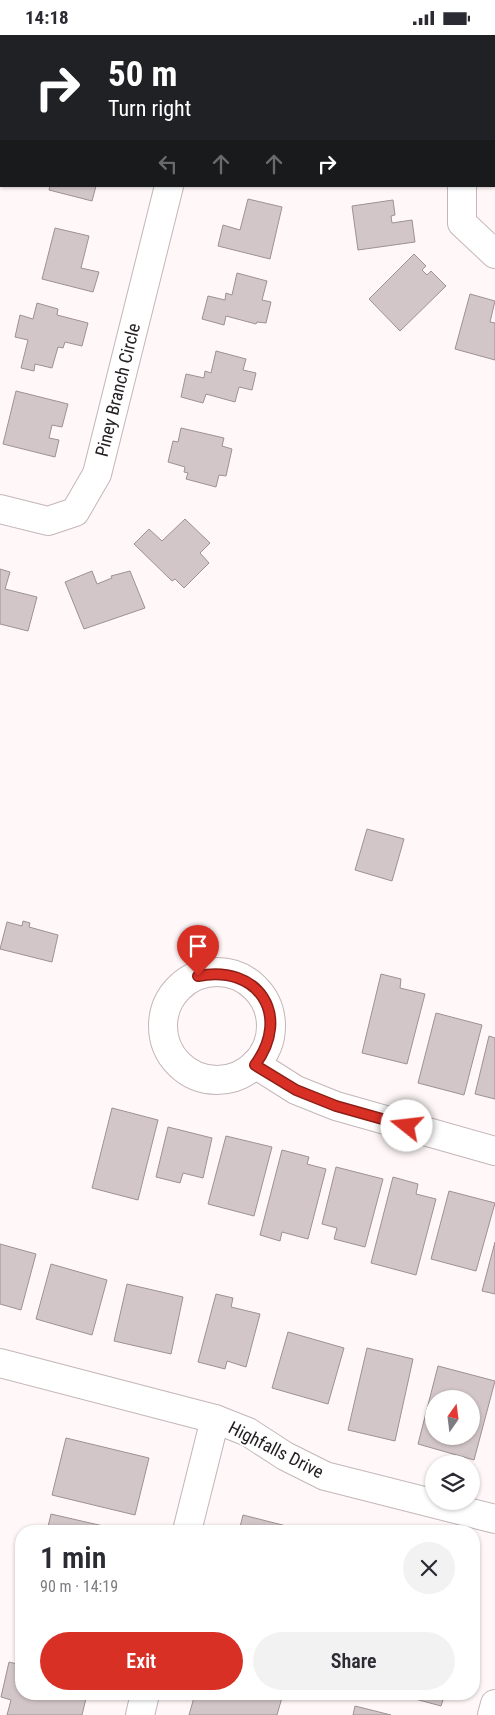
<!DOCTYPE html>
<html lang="en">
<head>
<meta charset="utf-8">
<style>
  :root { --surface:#fff; --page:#f2f2f3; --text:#2b2b33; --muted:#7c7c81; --accent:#d93025 }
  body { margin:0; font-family:"Roboto Condensed",sans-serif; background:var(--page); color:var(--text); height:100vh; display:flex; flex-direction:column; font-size:19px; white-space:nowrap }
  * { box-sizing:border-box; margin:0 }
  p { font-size:16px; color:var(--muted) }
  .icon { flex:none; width:28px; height:28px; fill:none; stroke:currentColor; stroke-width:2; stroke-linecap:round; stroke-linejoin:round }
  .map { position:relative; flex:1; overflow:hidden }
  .panel { position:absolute; left:15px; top:1490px; width:465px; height:175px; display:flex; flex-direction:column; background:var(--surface); border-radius:20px; box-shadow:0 1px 4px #0004 }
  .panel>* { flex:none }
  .banner { position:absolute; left:0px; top:0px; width:495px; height:152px; box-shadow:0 1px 4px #0004; background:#202124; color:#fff; overflow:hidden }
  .needle { width:32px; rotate:14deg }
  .fabs { position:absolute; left:425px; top:1355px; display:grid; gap:10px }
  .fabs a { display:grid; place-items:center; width:55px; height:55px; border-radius:50%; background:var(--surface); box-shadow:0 1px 4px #0004; font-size:25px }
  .pin { position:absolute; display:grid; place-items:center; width:42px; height:42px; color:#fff; margin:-51px -21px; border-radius:50% 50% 50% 0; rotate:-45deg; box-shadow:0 0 5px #0007 }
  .pin .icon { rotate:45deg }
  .me { position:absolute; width:55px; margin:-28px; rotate:286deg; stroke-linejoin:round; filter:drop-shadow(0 0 4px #0008) }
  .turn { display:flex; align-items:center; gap:18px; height:105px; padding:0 25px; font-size:22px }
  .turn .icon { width:65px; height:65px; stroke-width:2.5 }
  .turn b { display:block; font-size:35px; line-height:42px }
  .lanes { display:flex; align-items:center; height:48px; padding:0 25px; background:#0003; justify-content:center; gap:25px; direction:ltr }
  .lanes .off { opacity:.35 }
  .round { display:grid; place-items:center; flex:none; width:52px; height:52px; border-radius:26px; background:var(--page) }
  .summary { display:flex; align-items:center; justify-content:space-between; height:85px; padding:0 25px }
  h1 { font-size:30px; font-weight:600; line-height:38px }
  .button { display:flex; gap:10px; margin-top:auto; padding:10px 25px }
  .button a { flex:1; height:58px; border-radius:30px; background:var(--accent); color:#fff; font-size:20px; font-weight:600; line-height:58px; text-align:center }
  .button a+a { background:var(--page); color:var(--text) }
  .status { display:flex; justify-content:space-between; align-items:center; height:35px; padding:0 25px; background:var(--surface); direction:ltr }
  .status svg { height:14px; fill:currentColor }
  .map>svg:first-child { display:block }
  .building { fill:#d3c6c9; stroke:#9d9193; fill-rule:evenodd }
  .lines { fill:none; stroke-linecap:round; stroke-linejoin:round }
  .minor-casing { stroke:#c3b6b9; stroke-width:30 }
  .minor { stroke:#fff; stroke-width:28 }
  .route-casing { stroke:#8d1f18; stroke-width:12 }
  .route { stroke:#d93025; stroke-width:9 }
  .labels { text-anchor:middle; stroke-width:4; stroke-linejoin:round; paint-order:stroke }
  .street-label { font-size:18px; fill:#252021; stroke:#fff }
</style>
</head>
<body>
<div class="status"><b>14:18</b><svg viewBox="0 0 49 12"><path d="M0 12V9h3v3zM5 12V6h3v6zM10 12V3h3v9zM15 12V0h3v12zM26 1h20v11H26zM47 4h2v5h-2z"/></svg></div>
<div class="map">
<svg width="495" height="1680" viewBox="0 0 495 1680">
  <rect width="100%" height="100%" fill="#fff7f8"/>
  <g class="building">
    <polygon points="0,86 1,86 1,141 0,140"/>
    <polygon points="50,151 96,151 92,166 49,155"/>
    <polygon points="248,164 282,172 270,224 218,211 223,190 240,195"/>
    <polygon points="393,165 395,180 391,181 392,188 412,185 415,207 358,215 352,171"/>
    <polygon points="55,193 89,201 81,233 99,237 93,257 42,244"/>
    <polygon points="414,219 426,231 422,235 427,240 431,236 446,251 400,296 369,264"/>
    <polygon points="237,238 267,246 262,265 271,267 266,288 257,287 256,289 226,281 224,290 202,284 208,261 225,265 226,258 232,260"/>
    <polygon points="470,259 495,266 490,287 495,288 495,325 455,314"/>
    <polygon points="37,268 58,274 57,280 88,288 82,311 65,307 63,313 58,312 52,333 35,329 34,336 21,333 28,305 15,302 20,280 33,284"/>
    <polygon points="216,316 246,324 243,335 256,338 252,355 239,352 235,367 206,359 203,368 181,362 186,339 204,343 205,336 211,338"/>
    <polygon points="16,356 68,369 62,392 52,390 49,403 59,405 55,422 3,409"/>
    <polygon points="181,393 224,403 222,411 232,414 226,441 219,440 216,452 186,444 188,438 184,437 185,432 168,427 173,406 178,407"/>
    <polygon points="185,484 210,508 200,518 209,528 184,553 175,544 172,546 134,509 149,494 162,506"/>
    <polygon points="0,534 10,537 5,554 37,562 28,596 0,589"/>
    <polygon points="92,536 97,549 112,543 111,541 130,536 145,573 84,594 65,547"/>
    <polygon points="367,794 404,804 392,846 355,835"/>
    <polygon points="23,886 30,888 29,892 58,900 52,927 0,914 7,887 22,891"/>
    <polygon points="381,939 401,944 400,953 425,959 407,1029 362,1018"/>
    <polygon points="436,978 482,990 464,1060 418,1048"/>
    <polygon points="489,1001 495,1003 495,1064 475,1059"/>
    <polygon points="112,1073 158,1085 138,1165 92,1153"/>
    <polygon points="168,1092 212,1103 203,1143 183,1138 180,1148 156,1142"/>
    <polygon points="226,1101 272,1112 254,1181 208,1169"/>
    <polygon points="282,1115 309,1122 307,1129 326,1134 308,1204 282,1197 280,1206 260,1200"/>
    <polygon points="336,1132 383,1144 365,1212 334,1204 337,1193 322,1189"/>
    <polygon points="393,1142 418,1149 416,1159 436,1164 416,1240 371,1228"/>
    <polygon points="449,1156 495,1168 476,1236 431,1224"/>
    <polygon points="495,1207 495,1259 482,1256"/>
    <polygon points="0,1209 36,1219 21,1275 0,1269"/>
    <polygon points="51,1229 107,1245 92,1300 36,1284"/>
    <polygon points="127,1249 183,1262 171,1319 114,1306"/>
    <polygon points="216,1259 233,1263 231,1272 260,1279 246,1332 227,1326 225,1334 198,1327"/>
    <polygon points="288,1297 344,1313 328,1369 272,1353"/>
    <polygon points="367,1313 413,1324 395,1406 348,1395"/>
    <path d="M438,1331L495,1346L474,1425L418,1409ZM434,1364H471V1401H434Z"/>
    <polygon points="66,1403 149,1423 135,1480 52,1460"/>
    <polygon points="51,1479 125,1496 47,1496"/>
    <polygon points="243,1480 306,1496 239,1496"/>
    <polygon points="9,1627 21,1630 21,1659 87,1659 82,1680 7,1680 11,1665 1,1662"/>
    <polygon points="195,1659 283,1659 277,1680 189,1680"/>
    <polygon points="397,1659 445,1659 441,1671"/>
    <polygon points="355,1671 391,1680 353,1680"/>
  </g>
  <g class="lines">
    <defs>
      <g id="minor">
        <polyline points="206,1 206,0"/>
        <polyline points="494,16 495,11"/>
        <polyline points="462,151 462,188 495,219"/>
        <polyline points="0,474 48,486 75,477 97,439 169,151"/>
        <circle cx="217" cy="991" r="54"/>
        <polyline points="255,1029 296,1055 336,1071 495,1116"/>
        <polyline points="0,1328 215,1384 248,1397 285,1421 325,1441 495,1484"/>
        <polyline points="187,1496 215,1384"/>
        <polyline points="140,1680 145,1659"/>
        <polyline points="492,1680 495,1669"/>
      </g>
    </defs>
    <use href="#minor" class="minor-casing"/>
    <use href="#minor" class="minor"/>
  </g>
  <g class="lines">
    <defs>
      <path id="route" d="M198,941C258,929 292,980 255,1030L296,1055L336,1071L407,1091"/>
    </defs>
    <use href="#route" class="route-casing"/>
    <use href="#route" class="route"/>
  </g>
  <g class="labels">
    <g class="street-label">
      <text transform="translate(118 355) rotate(-76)" y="6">Piney Branch Circle</text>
      <text transform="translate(276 1415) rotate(27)" y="6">Highfalls Drive</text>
    </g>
  </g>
</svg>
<div class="fabs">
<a><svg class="needle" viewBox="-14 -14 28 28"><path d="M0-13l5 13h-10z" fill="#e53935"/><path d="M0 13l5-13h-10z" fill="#7c7c81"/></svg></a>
<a><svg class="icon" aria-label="layers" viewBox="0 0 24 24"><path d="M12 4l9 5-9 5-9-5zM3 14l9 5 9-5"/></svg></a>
</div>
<div class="pin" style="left:198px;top:941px;background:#d93025"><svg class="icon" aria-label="arrive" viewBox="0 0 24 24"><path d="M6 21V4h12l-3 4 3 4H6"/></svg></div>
<svg class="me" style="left:407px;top:1091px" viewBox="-20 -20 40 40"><circle r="19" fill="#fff"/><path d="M0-13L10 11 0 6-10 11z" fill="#d93025"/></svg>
<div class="banner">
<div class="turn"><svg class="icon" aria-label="right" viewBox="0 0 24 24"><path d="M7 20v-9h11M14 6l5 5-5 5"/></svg><div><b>50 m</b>Turn right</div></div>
<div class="lanes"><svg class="icon off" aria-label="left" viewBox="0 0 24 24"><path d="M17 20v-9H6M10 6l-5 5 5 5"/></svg><svg class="icon off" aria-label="ahead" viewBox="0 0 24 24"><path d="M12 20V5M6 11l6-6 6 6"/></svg><svg class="icon off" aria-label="ahead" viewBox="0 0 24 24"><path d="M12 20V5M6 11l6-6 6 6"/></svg><svg class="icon" aria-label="right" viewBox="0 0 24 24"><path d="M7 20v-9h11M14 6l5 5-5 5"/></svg></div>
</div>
<section class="panel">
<div class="summary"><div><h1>1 min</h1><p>90 m · 14:19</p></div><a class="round"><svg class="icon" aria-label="close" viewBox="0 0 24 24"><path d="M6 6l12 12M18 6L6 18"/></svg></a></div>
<div class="button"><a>Exit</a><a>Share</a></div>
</section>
</div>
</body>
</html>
